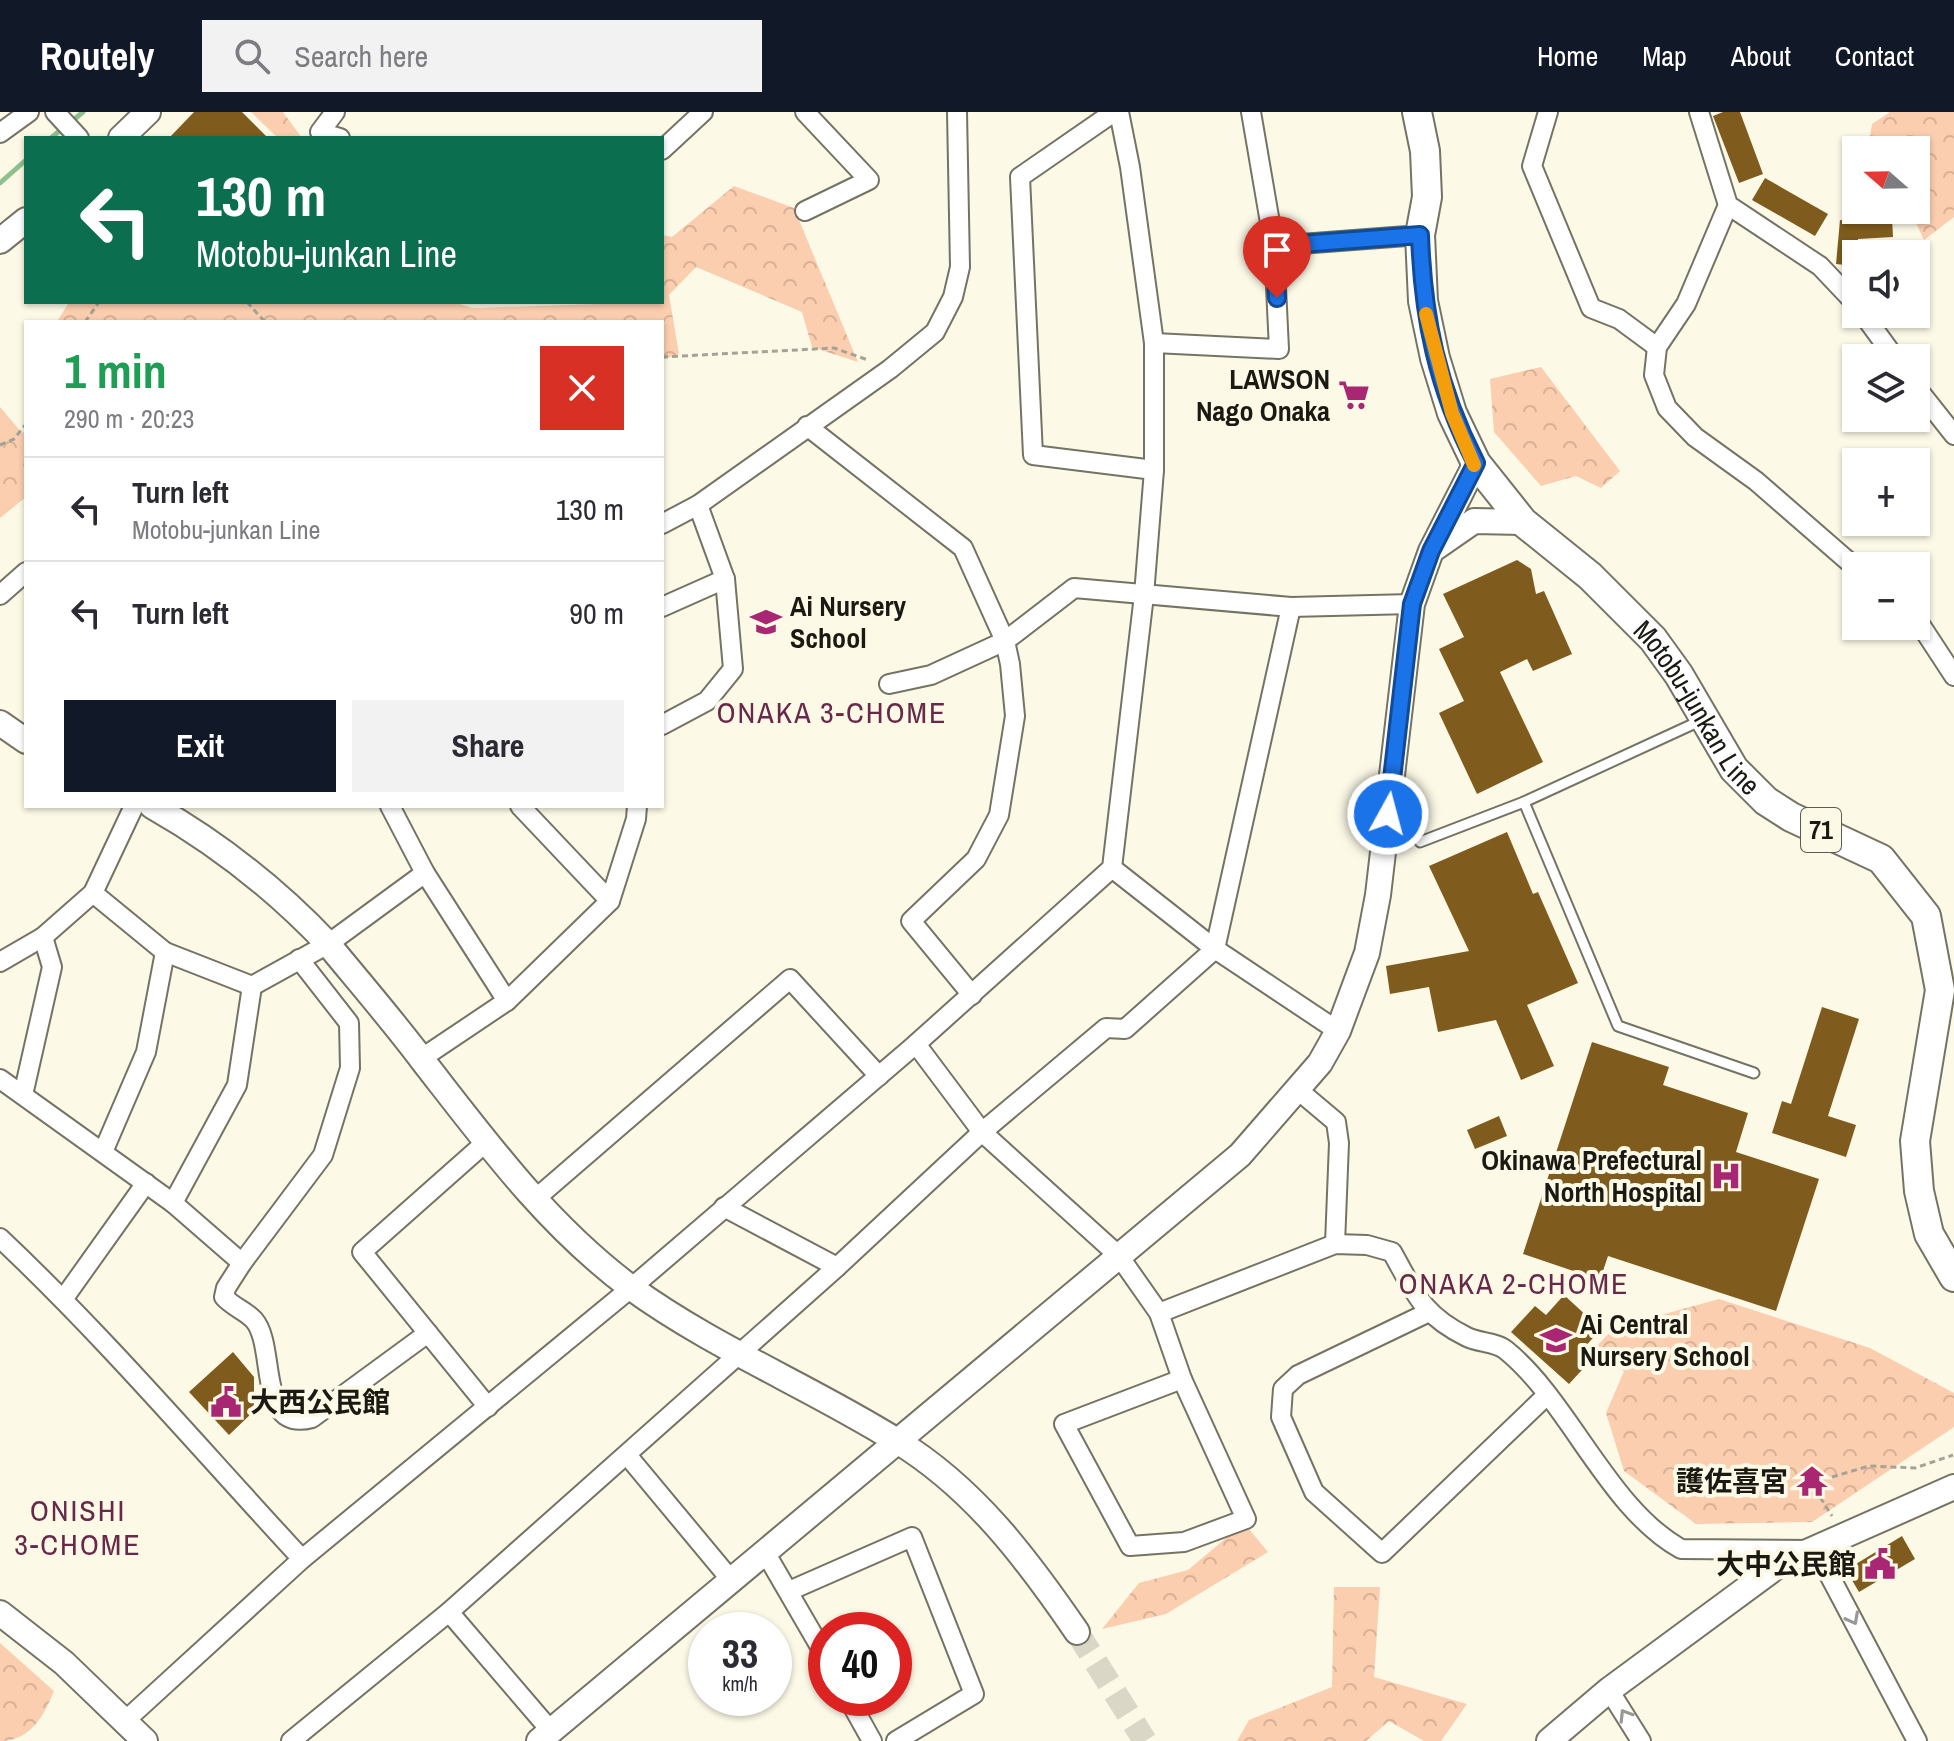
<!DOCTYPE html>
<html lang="en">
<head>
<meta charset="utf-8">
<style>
  :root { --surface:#fff; --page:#f2f2f3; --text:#2b2b33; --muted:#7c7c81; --line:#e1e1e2; --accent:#111827 }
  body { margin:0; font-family:"Archivo Narrow","Noto Sans JP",sans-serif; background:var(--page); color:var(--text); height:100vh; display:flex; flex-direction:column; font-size:30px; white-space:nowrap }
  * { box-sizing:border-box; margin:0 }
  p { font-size:26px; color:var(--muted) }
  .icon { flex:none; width:44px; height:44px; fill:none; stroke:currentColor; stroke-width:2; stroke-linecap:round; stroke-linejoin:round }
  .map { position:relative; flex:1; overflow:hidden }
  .side { position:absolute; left:24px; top:208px; width:640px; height:488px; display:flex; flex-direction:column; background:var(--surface); border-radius:0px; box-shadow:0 2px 6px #0004 }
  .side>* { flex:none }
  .guide { position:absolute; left:24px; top:24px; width:640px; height:168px; border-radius:0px; box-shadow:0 2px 6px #0004; background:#0b6e4f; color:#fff; overflow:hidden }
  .needle { width:52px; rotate:290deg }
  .controls { position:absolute; left:1842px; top:24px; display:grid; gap:16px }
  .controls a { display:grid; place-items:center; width:88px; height:88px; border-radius:0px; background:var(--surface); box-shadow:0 2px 6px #0004; font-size:40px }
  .speed { position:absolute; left:688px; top:1500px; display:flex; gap:16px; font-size:40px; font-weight:700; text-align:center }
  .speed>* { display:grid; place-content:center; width:104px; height:104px; border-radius:50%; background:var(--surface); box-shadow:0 2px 6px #0004; line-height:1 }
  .speed small { font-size:20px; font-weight:400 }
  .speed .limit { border:12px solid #d22; background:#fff; color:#111 }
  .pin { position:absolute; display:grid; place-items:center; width:68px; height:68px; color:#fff; margin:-82px -34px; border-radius:50% 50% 50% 0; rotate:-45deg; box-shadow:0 0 8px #0007 }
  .pin .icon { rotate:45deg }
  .me { position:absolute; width:88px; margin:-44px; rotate:7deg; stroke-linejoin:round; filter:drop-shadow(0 0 6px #0008) }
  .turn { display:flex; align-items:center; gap:28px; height:168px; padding:0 40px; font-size:36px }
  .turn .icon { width:104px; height:104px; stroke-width:2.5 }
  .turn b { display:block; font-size:56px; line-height:68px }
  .round { display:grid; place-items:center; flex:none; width:84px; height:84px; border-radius:0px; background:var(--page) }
  .head { display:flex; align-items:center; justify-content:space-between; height:136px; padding:0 40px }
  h1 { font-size:48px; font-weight:700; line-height:60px; color:#1e9e55 }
  .cta { display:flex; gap:16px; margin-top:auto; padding:16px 40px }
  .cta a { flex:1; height:92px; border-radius:0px; background:var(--accent); color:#fff; font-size:32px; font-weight:700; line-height:92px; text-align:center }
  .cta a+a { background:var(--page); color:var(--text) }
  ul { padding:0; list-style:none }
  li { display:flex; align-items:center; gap:24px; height:104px; padding:0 40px; border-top:2px solid var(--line) }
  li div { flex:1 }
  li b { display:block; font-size:30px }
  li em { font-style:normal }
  header { display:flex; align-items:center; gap:48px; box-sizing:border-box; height:112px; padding:0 40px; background:var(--accent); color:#fff }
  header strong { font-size:38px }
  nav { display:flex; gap:44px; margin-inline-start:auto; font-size:28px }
  .search { width:560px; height:72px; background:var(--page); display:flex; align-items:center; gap:20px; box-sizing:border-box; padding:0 28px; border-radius:0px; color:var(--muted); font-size:30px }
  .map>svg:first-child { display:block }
  .forest { fill:url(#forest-crowns) }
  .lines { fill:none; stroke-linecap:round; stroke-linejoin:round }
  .stream { stroke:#8fc18e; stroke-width:5 }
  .building { fill:#7f5c1e }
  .secondary-tunnel { stroke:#dad7c7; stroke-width:24; stroke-dasharray:24 12; stroke-linecap:butt }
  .lane-casing { stroke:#757363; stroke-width:13 }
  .street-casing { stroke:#757363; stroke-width:22 }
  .secondary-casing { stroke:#757363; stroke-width:28 }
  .primary-casing { stroke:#757363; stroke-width:32 }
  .path { stroke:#a5a395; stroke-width:3; stroke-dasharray:6 4; stroke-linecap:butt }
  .lane { stroke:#fff; stroke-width:9 }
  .street { stroke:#fff; stroke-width:18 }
  .secondary { stroke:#fff; stroke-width:24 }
  .primary { stroke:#fff; stroke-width:28 }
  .oneway { stroke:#989894 }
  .route-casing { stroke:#114b97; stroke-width:20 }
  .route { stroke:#1a73e8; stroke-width:14 }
  .slow { stroke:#f59e0b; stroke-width:14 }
  .labels { text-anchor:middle; stroke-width:8; stroke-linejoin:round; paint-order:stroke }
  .shield { fill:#fcf9e7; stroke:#5e5c52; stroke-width:2 }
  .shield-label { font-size:26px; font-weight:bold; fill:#1a1912 }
  .poi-label { font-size:28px; font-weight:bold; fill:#1a1912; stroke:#fcf9e7; text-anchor:end }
  .street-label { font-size:28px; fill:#1a1912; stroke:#fcf9e7 }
  .neighbourhood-label { font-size:30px; letter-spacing:2px; fill:#68284a; stroke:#fcf9e7 }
</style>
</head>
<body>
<header>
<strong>Routely</strong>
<div class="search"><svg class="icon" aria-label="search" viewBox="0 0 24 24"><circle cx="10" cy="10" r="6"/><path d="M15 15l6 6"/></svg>Search here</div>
<nav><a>Home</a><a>Map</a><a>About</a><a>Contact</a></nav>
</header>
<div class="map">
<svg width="1954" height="1629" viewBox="0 0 1954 1629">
  <defs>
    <pattern id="forest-crowns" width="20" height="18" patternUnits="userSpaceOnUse" patternTransform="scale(2)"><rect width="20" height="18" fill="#fbceaf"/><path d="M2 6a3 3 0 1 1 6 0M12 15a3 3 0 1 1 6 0" fill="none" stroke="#d7b096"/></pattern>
  </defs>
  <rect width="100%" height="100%" fill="#fcf9e7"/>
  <g class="forest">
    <polygon points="251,0 283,0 302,26 278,26"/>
    <polygon points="1890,0 1954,0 1954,105 1924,128 1910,98 1916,98 1916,38 1868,38 1872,12"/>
    <polygon points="734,74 794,96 858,250 812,235 802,200 696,155 669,183 679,242 662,248 662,210 57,210 69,190 452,190 473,196 662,190 662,123 672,125"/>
    <polygon points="1541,255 1620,359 1601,376 1576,364 1541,374 1494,320 1490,267"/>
    <polygon points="0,295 22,321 26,318 26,385 0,406"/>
    <polygon points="1719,1187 1870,1236 1954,1281 1954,1315 1812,1410 1696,1412 1624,1359 1606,1301 1624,1259 1593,1238 1614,1216"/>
    <polygon points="1244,1411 1268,1440 1166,1502 1102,1517 1139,1471 1188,1458"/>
    <polygon points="1334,1475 1380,1475 1374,1565 1467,1592 1441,1629 1424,1629 1389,1609 1366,1629 1237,1629 1249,1608 1332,1575"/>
    <path d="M0,1531L54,1579C44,1604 30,1629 0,1629Z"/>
  </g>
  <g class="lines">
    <g class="stream">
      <polyline points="71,10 83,0"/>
      <polyline points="51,26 63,16"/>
      <polyline points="0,71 26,48"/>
    </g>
  </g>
  <g class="building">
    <polygon points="194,0 242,0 268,26 169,26"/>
    <polygon points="1723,0 1740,0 1763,62 1739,71 1713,4"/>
    <polygon points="1765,66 1828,102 1815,124 1752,88"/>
    <polygon points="1892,105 1893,125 1858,127 1855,154 1836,152 1840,108 1866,111 1866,106"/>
    <polygon points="1517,448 1531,457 1536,482 1544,479 1572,542 1533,559 1527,547 1500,560 1543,650 1477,682 1439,601 1464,589 1439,537 1464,525 1443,482"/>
    <polygon points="1507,720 1533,782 1538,780 1578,871 1527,893 1554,954 1521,968 1496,908 1438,920 1429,875 1390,882 1386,854 1469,839 1429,754"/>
    <polygon points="1822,895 1859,907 1828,1004 1856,1013 1846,1045 1772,1021 1782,989 1791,992"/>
    <polygon points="1592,930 1669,955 1663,973 1748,1001 1736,1040 1819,1067 1776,1199 1608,1144 1600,1168 1523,1142"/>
    <polygon points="1499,1004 1507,1024 1475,1037 1467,1018"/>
    <polygon points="1564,1183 1601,1217 1583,1237 1593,1246 1569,1272 1511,1220 1535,1194 1546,1203"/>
    <polygon points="233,1240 254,1265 254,1299 229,1323 189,1280"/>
    <polygon points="1902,1424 1915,1447 1859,1480 1846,1458"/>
  </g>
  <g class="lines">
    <polyline class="secondary-tunnel" points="1077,1520 1145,1629"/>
    <defs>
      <g id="lane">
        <polyline points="1524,690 1618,914 1754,961"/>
        <polyline points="1420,730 1524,690 1702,608"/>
      </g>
      <g id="street">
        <polyline points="55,0 79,26"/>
        <polyline points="335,0 320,20 340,26"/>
        <polyline points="805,0 869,68 805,99"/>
        <polyline points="1114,0 1020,65 1033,343 1154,358"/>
        <polyline points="1548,0 1532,54 1591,196 1619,207 1657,235"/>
        <polyline points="1699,0 1728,93 1820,154 1856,192"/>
        <polyline points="0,21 29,0"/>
        <polyline points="662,38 703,0"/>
        <polyline points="1728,93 1686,192 1657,235 1654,263 1667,296 1695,325 1756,369 1856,456"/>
        <polyline points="1274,134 1420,123"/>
        <polyline points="1863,202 1895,246"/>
        <polyline points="1154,231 1279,237 1274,134 1251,0"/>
        <polyline points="1916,275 1954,323"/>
        <polyline points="807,314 963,436 1005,529 1010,552 1015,604 999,703 976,747 911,809 972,883"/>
        <polyline points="662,412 698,393 890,257 935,220 953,185 960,155 957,0"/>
        <polyline points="0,483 26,460"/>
        <polyline points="662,495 725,467"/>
        <polyline points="1916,506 1954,564"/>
        <polyline points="889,572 931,563 1005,529 1074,476 1291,495 1412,492"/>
        <polyline points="662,613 707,589 733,557 725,467 698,393"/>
        <polyline points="390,694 425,761 507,889"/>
        <polyline points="520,694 610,789"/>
        <polyline points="1112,756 1215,837 1338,919"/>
        <polyline points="93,781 165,840 252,874"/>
        <path d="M299,847L349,911L350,956L323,1043L242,1151L226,1176L224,1185C233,1195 246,1199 254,1208C277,1234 256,1321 312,1306L428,1221"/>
        <polyline points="0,850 43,825 93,781 134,694"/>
        <polyline points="252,874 328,832 425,761"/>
        <polyline points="916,932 982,1020 1119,1144 1159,1201 1182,1267"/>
        <polyline points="422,946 507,889 610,789 636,707 637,694"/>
        <polyline points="0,967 173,1091 242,1151"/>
        <polyline points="1298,978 1336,1010 1339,1031 1335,1132"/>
        <polyline points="23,983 52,855 43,825"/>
        <polyline points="485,1031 362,1140 488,1295"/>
        <polyline points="103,1040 146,940 165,840"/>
        <polyline points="534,1088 790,867 879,964"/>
        <polyline points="173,1091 237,973 252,874"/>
        <polyline points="724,1095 837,1155 982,1020 1106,916 1125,917 1215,837 1291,495"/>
        <path d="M0,1126C107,1227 202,1339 302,1447"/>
        <polyline points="64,1186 146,1071"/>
        <path d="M1159,1201L1335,1132L1367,1133L1392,1140C1415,1181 1422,1203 1467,1225C1479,1231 1497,1230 1507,1239C1570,1291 1608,1396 1681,1437L1816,1438L1917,1629"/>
        <polyline points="1427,1201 1298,1263 1283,1277 1281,1305 1314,1380 1382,1441 1547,1283"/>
        <polygon points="1182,1267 1246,1407 1184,1430 1130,1434 1064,1312"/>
        <polyline points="627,1343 731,1468"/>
        <polyline points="765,1440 826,1545"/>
        <polyline points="789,1479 912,1425 974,1582 896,1629"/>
        <polyline points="449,1500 551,1619"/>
        <polyline points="1609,1578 1641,1629"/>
        <polyline points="848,1586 872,1629"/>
        <polyline points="126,1608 302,1447 631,1176 916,932 1112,756 1144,483 1154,358 1154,231 1130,55 1119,0"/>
        <polyline points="291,1629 449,1500 837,1155"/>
      </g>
      <g id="secondary">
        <polyline points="121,26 148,0"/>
        <polyline points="0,129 26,108"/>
        <polyline points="1435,436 1474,409 1523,410"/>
        <polyline points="0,611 26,629"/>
        <path d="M152,694C219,732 275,776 328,832C360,871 393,909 423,949C487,1031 546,1112 630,1175C714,1236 809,1274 897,1329C974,1376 1027,1447 1077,1520"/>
        <polyline points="0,1501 64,1551 145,1629"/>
        <polyline points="539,1629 1240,1043 1320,951 1338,919 1367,841 1378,783 1412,492 1431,439 1476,351"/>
        <polyline points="1549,1629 1609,1578 1780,1452 1954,1375"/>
      </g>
      <g id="primary">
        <path id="s1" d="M1417,0L1425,39L1427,85L1420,123L1423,189L1435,246L1452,301L1476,351L1523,410L1590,464L1653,527L1679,563L1734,657L1766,689L1791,705L1881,747L1926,804L1940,878L1915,1029L1919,1079L1929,1122L1954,1165"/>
      </g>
    </defs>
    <use href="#lane" class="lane-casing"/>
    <use href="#street" class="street-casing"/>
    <use href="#secondary" class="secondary-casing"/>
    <use href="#primary" class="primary-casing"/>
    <g class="path">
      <polyline points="247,190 265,210"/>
      <polyline points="85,210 99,190"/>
      <polyline points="662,245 834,236 868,248"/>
      <polyline points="0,333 14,327 26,312"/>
      <polyline points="1832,1365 1869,1354 1915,1356 1953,1343"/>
      <polyline points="1815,1377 1832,1404"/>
    </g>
    <use href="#lane" class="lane"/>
    <use href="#street" class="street"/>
    <use href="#secondary" class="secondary"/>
    <use href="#primary" class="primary"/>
  </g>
  <defs><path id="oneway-chevron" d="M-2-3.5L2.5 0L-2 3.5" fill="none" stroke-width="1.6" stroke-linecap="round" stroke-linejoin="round" transform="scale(2)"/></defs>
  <g class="oneway">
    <use href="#oneway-chevron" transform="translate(1853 1507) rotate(62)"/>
    <use href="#oneway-chevron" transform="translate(1625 1603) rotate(-122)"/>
  </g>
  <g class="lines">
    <defs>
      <path id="route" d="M1277,186L1274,134L1420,123C1423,207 1437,275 1476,351L1431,439L1412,492L1388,702"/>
    </defs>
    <use href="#route" class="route-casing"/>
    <use href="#route" class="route"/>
    <polyline class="slow" points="1426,202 1452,301 1474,353"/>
  </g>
  <defs>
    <symbol id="supermarket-bare" viewBox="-9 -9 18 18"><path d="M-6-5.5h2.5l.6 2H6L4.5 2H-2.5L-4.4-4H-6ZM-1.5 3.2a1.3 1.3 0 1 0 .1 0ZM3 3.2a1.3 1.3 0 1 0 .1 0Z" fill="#a82672" stroke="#fcf9e7" stroke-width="2.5" paint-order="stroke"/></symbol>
    <symbol id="school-bare" viewBox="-9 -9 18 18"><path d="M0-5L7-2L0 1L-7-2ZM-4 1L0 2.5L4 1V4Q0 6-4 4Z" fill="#a82672" stroke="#fcf9e7" stroke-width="2.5" paint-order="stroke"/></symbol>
    <symbol id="hospital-bare" viewBox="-9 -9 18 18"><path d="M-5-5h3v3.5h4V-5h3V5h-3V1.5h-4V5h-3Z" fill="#a82672" stroke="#fcf9e7" stroke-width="2.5" paint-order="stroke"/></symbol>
    <symbol id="civic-bare" viewBox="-9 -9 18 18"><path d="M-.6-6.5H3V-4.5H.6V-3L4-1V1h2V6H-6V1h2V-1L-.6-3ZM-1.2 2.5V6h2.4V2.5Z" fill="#a82672" stroke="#fcf9e7" stroke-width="2.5" paint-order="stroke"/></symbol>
    <symbol id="temple-bare" viewBox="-9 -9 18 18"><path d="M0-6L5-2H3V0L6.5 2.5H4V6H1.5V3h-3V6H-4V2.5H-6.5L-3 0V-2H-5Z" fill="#a82672" stroke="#fcf9e7" stroke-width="2.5" paint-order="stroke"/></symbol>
  </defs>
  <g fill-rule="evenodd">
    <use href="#supermarket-bare" x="1332" y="261" width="44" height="44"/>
    <use href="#school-bare" x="744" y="488" width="44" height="44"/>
    <use href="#hospital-bare" x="1704" y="1042" width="44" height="44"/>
    <use href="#school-bare" x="1534" y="1206" width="44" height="44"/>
    <use href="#civic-bare" x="204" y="1268" width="44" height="44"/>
    <use href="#temple-bare" x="1790" y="1347" width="44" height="44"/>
    <use href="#civic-bare" x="1858" y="1430" width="44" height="44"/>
  </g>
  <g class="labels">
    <rect class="shield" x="1801" y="696" width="40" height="44" rx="6"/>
    <g class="shield-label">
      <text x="1821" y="727">71</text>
    </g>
    <g class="poi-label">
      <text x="1330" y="277">LAWSON<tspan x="1330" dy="32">Nago Onaka</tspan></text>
      <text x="790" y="504" text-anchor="start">Ai Nursery<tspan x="790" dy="32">School</tspan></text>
      <text x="1702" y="1058">Okinawa Prefectural<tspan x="1702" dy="32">North Hospital</tspan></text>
      <text x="1580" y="1222" text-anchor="start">Ai Central<tspan x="1580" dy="32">Nursery School</tspan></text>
      <text x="250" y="1300" text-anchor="start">大西公民館</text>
      <text x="1788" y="1379">護佐喜宮</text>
      <text x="1856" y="1462">大中公民館</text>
    </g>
    <g class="street-label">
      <text dy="10" stroke="none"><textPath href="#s1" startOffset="694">Motobu-junkan Line</textPath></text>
    </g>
    <g class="neighbourhood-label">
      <text x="832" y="611">ONAKA 3-CHOME</text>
      <text x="1514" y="1182">ONAKA 2-CHOME</text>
      <text x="78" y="1409">ONISHI<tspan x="78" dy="34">3-CHOME</tspan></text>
    </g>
  </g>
</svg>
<div class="controls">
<a><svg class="needle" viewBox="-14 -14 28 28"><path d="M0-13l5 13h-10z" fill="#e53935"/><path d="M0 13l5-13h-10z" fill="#7c7c81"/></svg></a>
<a><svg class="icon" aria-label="sound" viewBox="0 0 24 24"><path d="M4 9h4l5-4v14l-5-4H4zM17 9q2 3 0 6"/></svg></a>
<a><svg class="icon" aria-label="layers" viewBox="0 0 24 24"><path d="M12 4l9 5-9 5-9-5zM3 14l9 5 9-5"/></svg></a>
<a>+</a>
<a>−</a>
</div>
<div class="speed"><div>33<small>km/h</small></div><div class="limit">40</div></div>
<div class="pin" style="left:1277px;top:186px;background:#d93025"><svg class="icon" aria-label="arrive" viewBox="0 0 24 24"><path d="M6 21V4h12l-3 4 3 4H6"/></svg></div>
<svg class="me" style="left:1388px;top:702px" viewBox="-20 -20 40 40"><circle r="17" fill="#1a73e8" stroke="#fff" stroke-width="3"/><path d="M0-11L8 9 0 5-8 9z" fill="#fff"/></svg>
<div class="guide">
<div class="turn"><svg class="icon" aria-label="left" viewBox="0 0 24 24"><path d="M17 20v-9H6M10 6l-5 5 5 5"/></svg><div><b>130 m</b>Motobu-junkan Line</div></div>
</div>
<section class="side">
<div class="head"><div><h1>1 min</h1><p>290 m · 20:23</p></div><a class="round" style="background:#d93025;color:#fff"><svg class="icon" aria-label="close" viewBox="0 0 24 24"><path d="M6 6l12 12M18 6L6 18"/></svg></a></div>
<ul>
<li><svg class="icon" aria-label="left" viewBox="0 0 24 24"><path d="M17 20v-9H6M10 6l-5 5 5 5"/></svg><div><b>Turn left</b><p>Motobu-junkan Line</p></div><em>130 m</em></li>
<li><svg class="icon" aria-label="left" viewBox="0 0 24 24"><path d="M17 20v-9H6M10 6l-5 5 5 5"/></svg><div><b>Turn left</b></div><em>90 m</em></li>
</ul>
<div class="cta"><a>Exit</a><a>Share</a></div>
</section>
</div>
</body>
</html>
